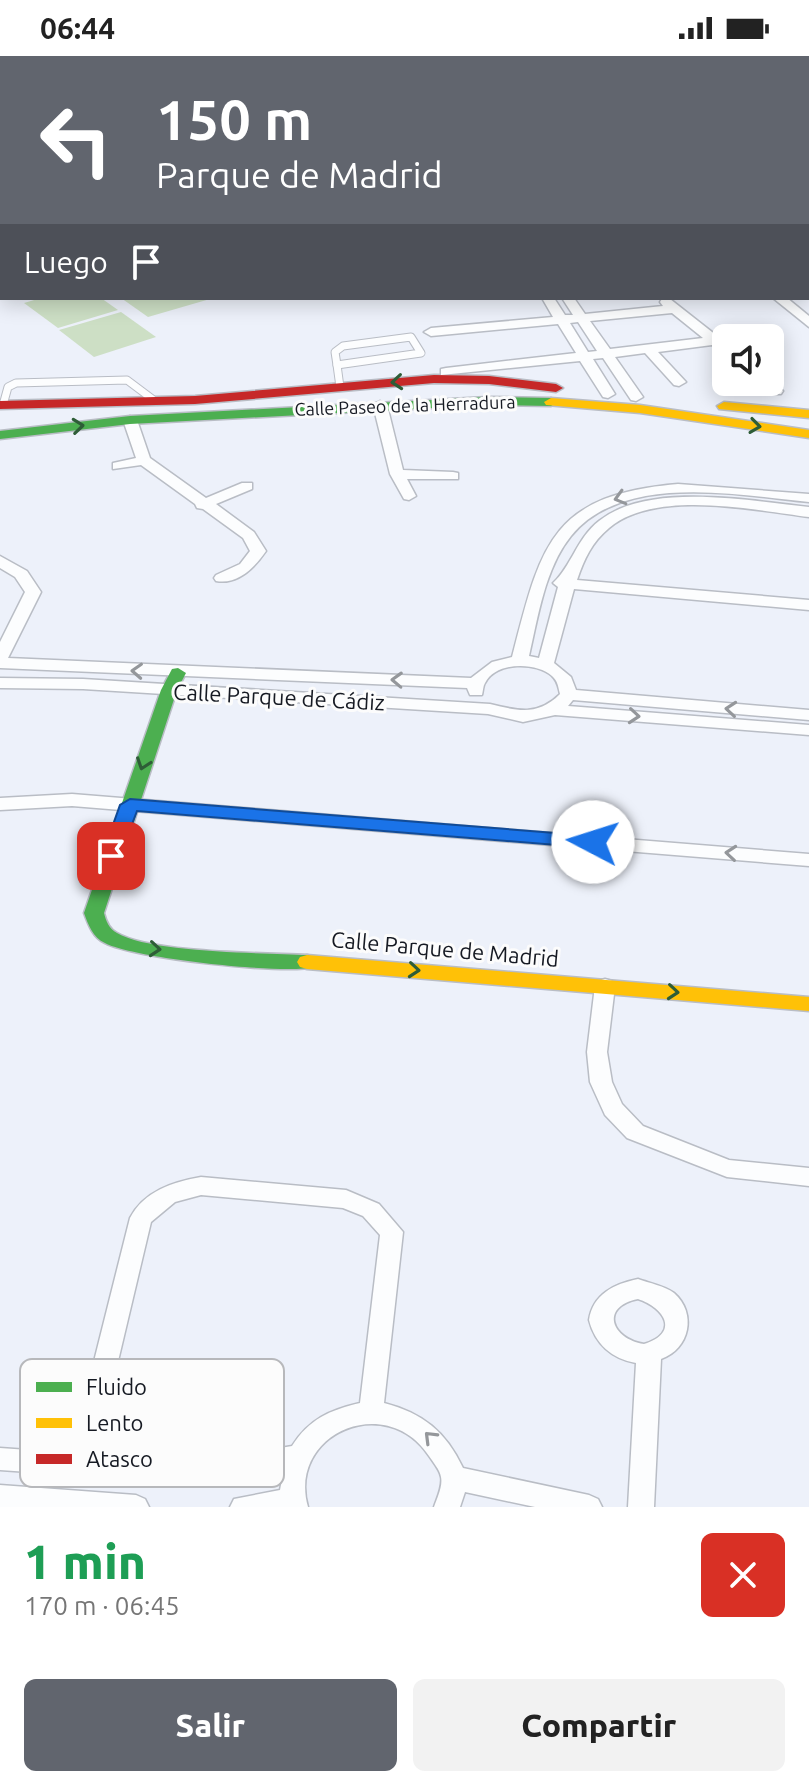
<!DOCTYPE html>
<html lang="es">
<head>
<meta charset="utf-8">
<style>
  :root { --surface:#fff; --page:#f2f2f2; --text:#222; --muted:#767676; --accent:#61656e }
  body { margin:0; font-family:Ubuntu,sans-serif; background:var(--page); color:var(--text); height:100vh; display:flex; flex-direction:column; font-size:30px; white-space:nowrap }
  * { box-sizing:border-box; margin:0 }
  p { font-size:26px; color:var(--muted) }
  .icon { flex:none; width:44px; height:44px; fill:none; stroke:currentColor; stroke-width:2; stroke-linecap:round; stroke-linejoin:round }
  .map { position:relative; height:1451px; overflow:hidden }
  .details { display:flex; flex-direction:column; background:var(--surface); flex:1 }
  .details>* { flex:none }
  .top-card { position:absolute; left:0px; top:0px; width:810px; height:244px; box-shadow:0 4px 20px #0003; background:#61656e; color:#fff; overflow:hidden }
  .buttons { position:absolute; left:712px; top:268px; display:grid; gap:16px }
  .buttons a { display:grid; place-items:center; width:72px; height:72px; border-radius:12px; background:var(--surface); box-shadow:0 4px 20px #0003; font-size:40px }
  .pin { position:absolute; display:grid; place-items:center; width:68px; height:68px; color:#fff; margin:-34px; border-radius:16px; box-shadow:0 4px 12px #0006 }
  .me { position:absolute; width:88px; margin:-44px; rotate:275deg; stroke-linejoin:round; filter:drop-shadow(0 0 6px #0008) }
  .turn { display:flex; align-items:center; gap:28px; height:168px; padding:0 24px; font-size:36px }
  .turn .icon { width:104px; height:104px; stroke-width:2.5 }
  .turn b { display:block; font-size:56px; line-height:68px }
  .then { display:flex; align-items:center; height:76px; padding:0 24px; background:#0003; gap:16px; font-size:30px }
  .round { display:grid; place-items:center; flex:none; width:84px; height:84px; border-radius:12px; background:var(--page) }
  .headline { display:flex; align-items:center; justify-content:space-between; height:136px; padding:0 24px }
  h1 { font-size:48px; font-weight:800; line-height:60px; color:#1e9e55 }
  .primary-button { display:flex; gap:16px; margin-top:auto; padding:16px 24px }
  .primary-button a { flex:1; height:92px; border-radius:12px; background:var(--accent); color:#fff; font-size:32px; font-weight:800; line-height:92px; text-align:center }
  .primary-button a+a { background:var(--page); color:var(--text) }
  .status { display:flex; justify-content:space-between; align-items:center; height:56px; padding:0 40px; background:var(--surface); direction:ltr }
  .status svg { height:22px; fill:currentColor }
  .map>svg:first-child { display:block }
  .green { fill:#cddfc5 }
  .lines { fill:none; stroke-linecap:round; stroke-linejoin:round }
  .river { fill:#a0b891; fill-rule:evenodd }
  .lane-casing { stroke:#b9bdc5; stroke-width:9 }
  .street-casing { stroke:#b9bdc5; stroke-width:3 }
  .fast-casing { stroke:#b9bdc5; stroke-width:3 }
  .slow-casing { stroke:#b9bdc5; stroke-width:3 }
  .jam-casing { stroke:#b9bdc5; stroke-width:3 }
  .lane { stroke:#fcfdfe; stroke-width:7 }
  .street { fill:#fcfdfe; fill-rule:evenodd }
  .fast { fill:#4caf50; fill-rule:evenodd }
  .slow { fill:#ffc107; fill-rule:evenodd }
  .jam { fill:#c62828; fill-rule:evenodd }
  .oneway { stroke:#2e5d37 }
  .oneway2 { stroke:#94979b }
  .route { fill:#1a73e8; stroke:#114b97; stroke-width:2 }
  .labels { text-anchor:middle; stroke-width:6; stroke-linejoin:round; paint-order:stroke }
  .far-street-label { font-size:18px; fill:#161a23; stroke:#fcfcfc }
  .street-label { font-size:22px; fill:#161a23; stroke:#fcfcfc }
  .key { fill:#fcfcfc; stroke:#b7b8bb; stroke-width:2 }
  .key-label { font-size:22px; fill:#161a23 }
</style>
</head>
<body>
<div class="status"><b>06:44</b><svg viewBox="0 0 49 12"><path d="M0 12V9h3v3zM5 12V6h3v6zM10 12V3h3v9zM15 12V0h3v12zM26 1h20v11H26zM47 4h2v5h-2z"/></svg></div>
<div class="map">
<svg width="809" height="1451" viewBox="0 0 809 1451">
  <rect width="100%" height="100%" fill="#edf1fa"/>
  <g class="green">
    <polygon points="41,242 101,242 118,254 58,272 24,247"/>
    <polygon points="121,242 209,242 210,243 148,261"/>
    <polygon points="121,256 156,281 94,301 59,274"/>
  </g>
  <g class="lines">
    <g class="river">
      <polygon points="783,0 809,0 809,7 808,2 781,2"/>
      <rect x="0" y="37" width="2" height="14"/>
    </g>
    <defs>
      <g id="lane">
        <polygon points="411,281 421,297 337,309 335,296 343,290"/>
        <polyline points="337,309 340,331"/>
        <polyline points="3,349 8,331 16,327 127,324 155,345"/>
      </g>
      <g id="street">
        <polygon points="217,0 227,0 228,2 218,2"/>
        <polygon points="431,0 441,0 442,2 432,2"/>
        <polygon points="455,0 474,0 454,2"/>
        <polygon points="482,0 499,0 481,2"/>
        <rect x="808" y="39" width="1" height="6"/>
        <rect x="808" y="79" width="1" height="6"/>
        <rect x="0" y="115" width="2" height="6"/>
        <rect x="808" y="125" width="1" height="6"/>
        <rect x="808" y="200" width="1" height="8"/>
        <path d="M542,242H554L565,259H573L562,242H574L585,258L663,250L660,246L662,243H670L726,287V298L712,289L658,296L686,326L679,330L674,329L645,297L615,301L643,341L636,345L631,344L603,302L593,303L615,338L608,342L603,341L580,305L441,319V313L446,312L576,297L558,268L431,280L424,276L431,272L553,261ZM672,257L703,282L610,293L590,265ZM578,266L597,295L588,296L570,267Z"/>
        <polygon points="773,242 787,242 809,260 809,271"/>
        <polygon points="771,323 783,335 781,338 771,338 759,326 770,326"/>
        <polygon points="380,345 387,349 403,414 453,416 458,417 458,423 407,423 416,440 409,444 404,443 390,418 373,349"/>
        <path d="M130,360L137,364L150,402L206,442L242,427H252V433L216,448L254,476L266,495C255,511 238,529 216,525L214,522L216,519L240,508L250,495L243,482L203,453L197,452L195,448L141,409L113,413V407L136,402L123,364Z"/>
        <path d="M678,428L809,438V446C737,439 623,416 571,480C545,512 538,561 529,600L539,602L558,531L553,527C571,511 577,482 599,465C649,425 750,445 809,451V461C754,454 655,433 609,472C592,486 584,503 577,524L809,544V554L574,533L554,607L571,621L576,634L809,654V664L573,644L568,650L809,669V679L555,659L523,666L488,658L83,633L0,632V622L83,623L490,648C518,655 538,660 560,638C558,631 558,625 552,620C537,606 496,605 485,627C483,630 483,635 482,639H470L467,632L0,612V586L25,536L15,521L0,512V500L27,515L41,536L8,602L471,622L492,606L512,601C541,489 550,439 678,428Z"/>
        <polygon points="72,738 809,798 809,810 72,750 0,754 0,742"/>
        <polygon points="605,923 612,925 615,930 607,996 612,1026 622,1048 643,1070 729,1104 809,1112 809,1130 727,1121 627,1082 605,1059 590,1026 587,996 595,930 598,925"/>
        <path d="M201,1121L346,1134L379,1148L403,1176L384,1347C423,1357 446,1376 463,1412L589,1439L598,1443L602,1451H535L465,1436L460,1451H434C437,1442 443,1430 441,1421C440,1414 433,1406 429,1400C386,1335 287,1378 308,1451H230L234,1443L280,1434L284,1413L198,1428L0,1414V1392L71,1397L130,1162C144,1135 173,1126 201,1121ZM201,1139L343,1152L363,1160L380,1179L360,1347C330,1354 309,1363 292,1390L198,1406L96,1398L151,1166L175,1146Z"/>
        <path d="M638,1223C649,1227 665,1230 674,1237C697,1257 690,1293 661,1303L654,1451H628L636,1307C612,1303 595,1288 589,1264C593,1238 614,1228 638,1223ZM638,1243C665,1252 680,1277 644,1288C612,1283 599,1251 638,1243Z"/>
        <polygon points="0,1429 136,1439 145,1443 149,1451 0,1451"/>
      </g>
      <g id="fast">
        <polygon points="488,341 551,342 558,346 551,350 488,349 130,368 0,383 0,375 130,360"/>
        <path d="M178,612L186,617L177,634L104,857C106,865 109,873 117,877C150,897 265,897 307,899L314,901L317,906L314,911C285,919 132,902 105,887C93,882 88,868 84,857L161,634L172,613Z"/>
      </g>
      <g id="slow">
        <polygon points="551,342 640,349 809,374 809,382 640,357 546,349 544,346"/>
        <polygon points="724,346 809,354 809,362 719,353 717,350"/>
        <polygon points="307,899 809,941 809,955 307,913 300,911 297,906 300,901"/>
      </g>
      <polygon id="jam" points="434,319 489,320 556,328 563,332 556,336 489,328 434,327 195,348 0,353 0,345 195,340"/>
    </defs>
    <use href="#lane" class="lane-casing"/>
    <use href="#street" class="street-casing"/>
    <use href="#fast" class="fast-casing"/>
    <use href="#slow" class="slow-casing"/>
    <use href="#jam" class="jam-casing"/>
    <use href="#lane" class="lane"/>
    <use href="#street" class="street"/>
    <use href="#fast" class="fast"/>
    <use href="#slow" class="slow"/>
    <use href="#jam" class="jam"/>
  </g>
  <defs><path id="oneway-chevron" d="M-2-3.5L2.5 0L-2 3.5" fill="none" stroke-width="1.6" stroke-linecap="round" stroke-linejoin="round" transform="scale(2)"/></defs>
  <g class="oneway">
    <use href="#oneway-chevron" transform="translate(397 326) rotate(175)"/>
    <use href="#oneway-chevron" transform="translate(78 370) rotate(-6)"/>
    <use href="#oneway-chevron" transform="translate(755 370) rotate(8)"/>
    <use href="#oneway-chevron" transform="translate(143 708) rotate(109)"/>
    <use href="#oneway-chevron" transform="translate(155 893) rotate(5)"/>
    <use href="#oneway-chevron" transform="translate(414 914) rotate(5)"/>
    <use href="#oneway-chevron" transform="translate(673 936) rotate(5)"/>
  </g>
  <g class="oneway2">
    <use href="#oneway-chevron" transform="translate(620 442) rotate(164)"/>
    <use href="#oneway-chevron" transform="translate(137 615) rotate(-177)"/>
    <use href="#oneway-chevron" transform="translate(397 624) rotate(-178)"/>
    <use href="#oneway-chevron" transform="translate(731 653) rotate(-175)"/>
    <use href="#oneway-chevron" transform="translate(634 660) rotate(5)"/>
    <use href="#oneway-chevron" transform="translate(731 797) rotate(-175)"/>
    <use href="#oneway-chevron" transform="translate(430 1381) rotate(-135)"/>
  </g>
  <polygon class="route" points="130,743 593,780 602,786 593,792 137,755 118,805 105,805 102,800 120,749"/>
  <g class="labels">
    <g class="far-street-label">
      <text transform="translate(405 350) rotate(-2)" y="6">Calle Paseo de la Herradura</text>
    </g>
    <g class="street-label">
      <text transform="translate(279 641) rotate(3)" y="8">Calle Parque de Cádiz</text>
      <text transform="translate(445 893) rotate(5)" y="8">Calle Parque de Madrid</text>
    </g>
  </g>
  <rect x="20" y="1303" width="264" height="128" rx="12" class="key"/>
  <rect x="36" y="1326" width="36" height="10" fill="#4caf50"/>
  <rect x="36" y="1362" width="36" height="10" fill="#ffc107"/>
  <rect x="36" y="1398" width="36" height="10" fill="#c62828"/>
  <g class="key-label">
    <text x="86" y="1339">Fluido</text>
    <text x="86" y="1375">Lento</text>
    <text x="86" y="1411">Atasco</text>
  </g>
</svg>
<div class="buttons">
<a><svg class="icon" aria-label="sound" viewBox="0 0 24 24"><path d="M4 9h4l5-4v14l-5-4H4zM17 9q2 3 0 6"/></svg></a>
</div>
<div class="pin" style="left:111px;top:800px;background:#d93025"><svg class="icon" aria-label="arrive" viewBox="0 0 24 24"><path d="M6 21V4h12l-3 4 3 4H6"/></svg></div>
<svg class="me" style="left:593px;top:786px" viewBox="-20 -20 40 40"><circle r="19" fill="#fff"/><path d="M0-13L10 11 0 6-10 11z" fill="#1a73e8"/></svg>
<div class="top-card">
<div class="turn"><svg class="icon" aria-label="left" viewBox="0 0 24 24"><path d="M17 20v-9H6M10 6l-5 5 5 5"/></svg><div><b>150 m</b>Parque de Madrid</div></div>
<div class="then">Luego<svg class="icon" aria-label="arrive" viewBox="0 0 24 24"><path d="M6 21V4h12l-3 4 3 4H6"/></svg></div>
</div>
</div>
<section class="details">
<div class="headline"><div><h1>1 min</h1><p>170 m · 06:45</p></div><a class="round" style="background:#d93025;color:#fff"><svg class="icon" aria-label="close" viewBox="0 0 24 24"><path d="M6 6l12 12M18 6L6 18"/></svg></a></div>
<div class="primary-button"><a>Salir</a><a>Compartir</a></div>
</section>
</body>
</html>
